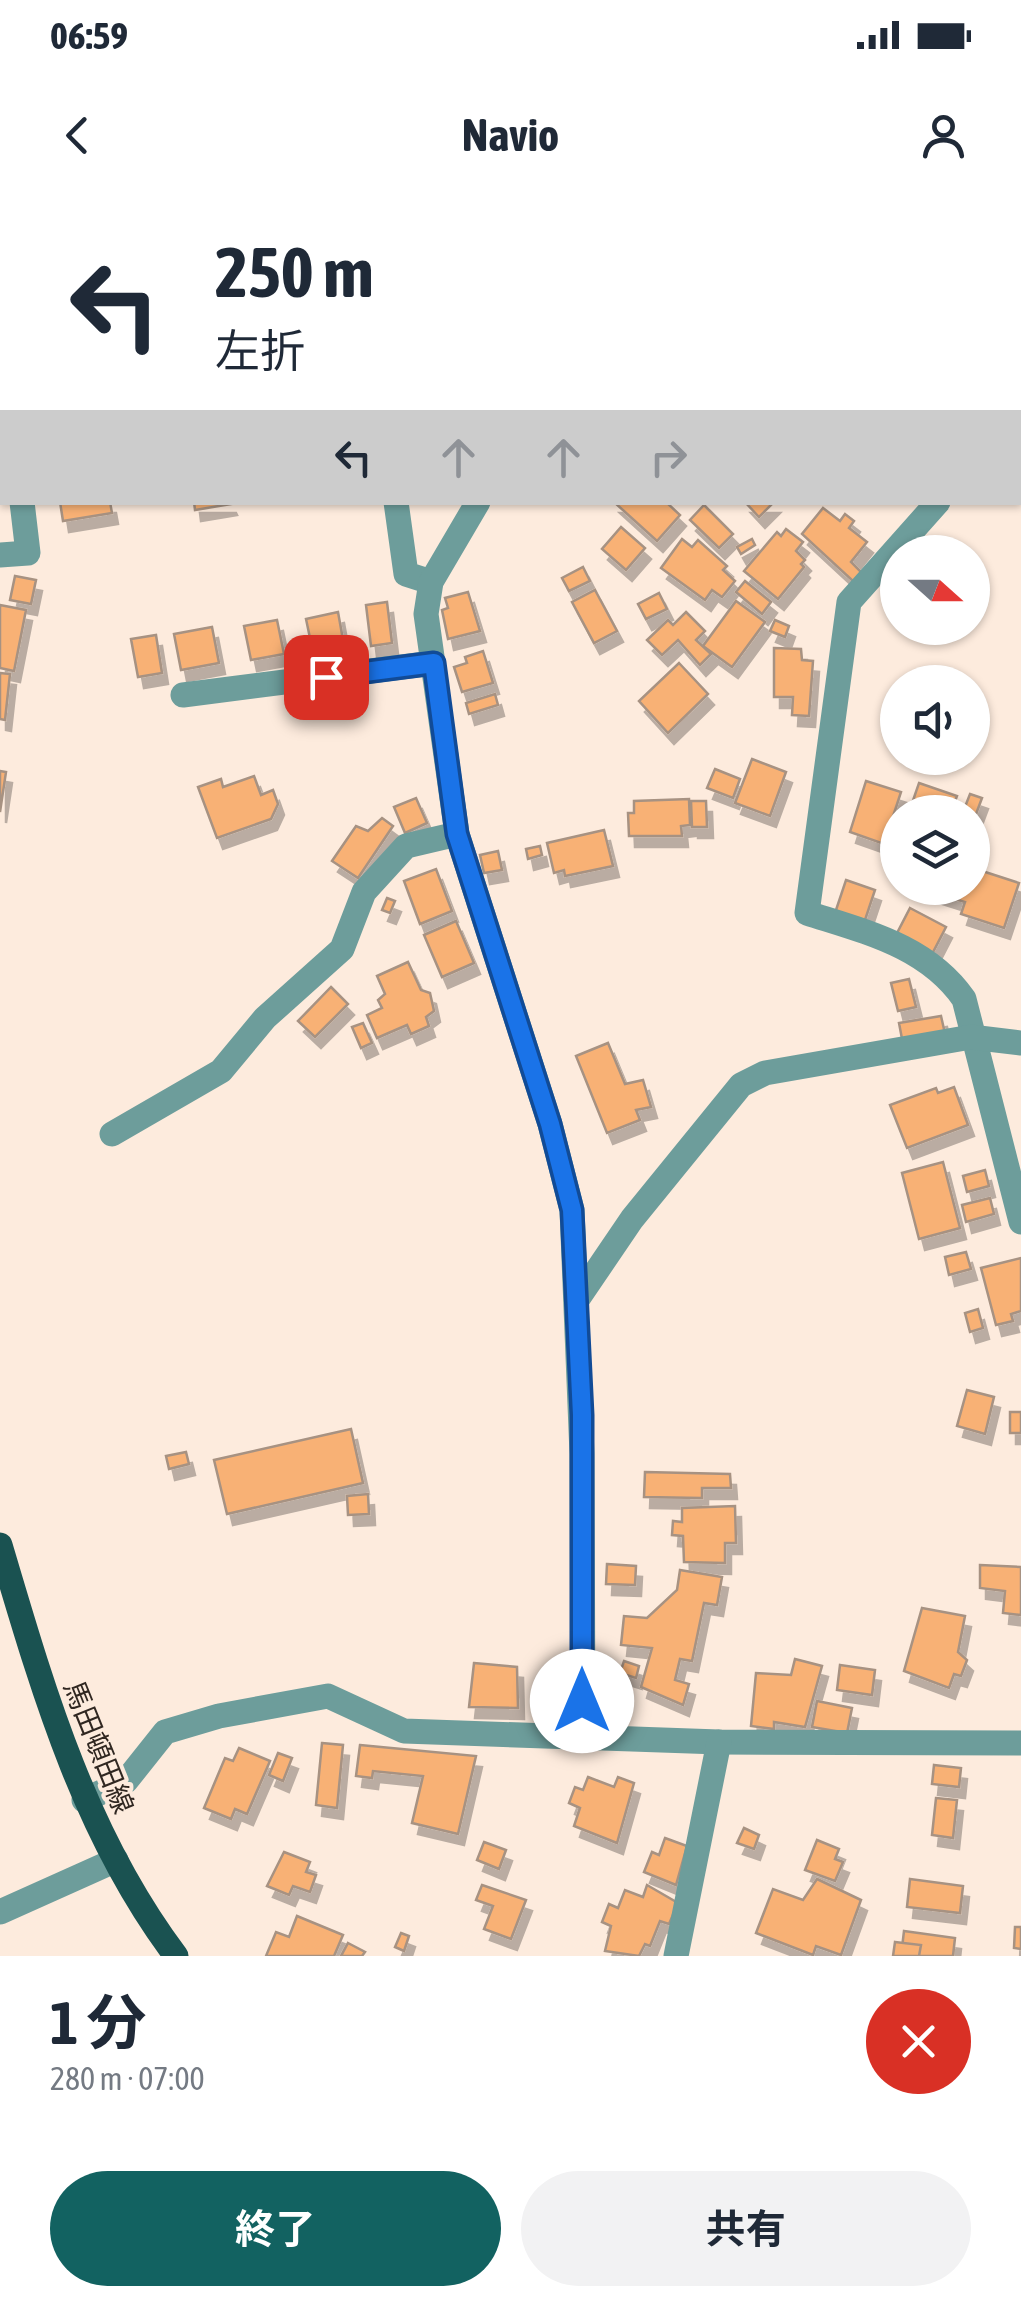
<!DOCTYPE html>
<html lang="ja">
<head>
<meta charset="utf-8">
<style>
  :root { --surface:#fff; --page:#f2f2f3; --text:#1f2937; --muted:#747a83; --accent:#126261 }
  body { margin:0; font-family:"Asap Condensed","Noto Sans JP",sans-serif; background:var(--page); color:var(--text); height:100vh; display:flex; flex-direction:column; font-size:38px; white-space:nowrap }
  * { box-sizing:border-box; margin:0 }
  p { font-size:32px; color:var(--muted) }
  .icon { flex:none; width:55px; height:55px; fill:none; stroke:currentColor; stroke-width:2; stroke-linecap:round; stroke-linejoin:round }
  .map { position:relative; height:1756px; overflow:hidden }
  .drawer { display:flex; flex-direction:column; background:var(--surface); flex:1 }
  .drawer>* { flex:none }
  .banner { position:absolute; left:0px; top:0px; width:1022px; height:305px; box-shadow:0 2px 8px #0004; background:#fff; color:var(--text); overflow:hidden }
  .needle { width:65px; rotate:111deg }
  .controls { position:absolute; left:880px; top:335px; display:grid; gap:20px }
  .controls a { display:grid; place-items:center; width:110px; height:110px; border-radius:50%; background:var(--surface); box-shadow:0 2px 8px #0004; font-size:50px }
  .pin { position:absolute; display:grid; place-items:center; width:85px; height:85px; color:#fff; margin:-42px; border-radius:20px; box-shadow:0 5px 15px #0006 }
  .me { position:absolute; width:110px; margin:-55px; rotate:0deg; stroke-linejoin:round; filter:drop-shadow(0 0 8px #0008) }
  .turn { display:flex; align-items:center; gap:35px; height:210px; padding:0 50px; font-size:45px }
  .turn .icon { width:130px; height:130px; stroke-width:2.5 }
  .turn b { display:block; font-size:70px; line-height:85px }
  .lanes { display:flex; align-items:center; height:95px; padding:0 50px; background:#0003; justify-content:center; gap:50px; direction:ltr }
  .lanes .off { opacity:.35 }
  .round { display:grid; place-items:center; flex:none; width:105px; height:105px; border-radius:52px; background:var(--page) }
  .summary { display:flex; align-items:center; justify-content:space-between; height:170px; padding:0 50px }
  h1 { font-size:60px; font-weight:700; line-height:75px }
  .action { display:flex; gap:20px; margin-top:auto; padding:20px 50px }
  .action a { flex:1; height:115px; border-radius:60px; background:var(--accent); color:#fff; font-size:40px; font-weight:700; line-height:115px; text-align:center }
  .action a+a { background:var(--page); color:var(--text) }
  .status { display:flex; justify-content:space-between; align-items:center; height:70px; padding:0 50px; background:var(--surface); direction:ltr }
  .status svg { height:28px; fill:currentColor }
  header { display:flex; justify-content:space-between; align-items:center; height:130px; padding:0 50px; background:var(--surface); font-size:45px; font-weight:700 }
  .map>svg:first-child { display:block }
  .building { fill:#f8b175; stroke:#a79282; stroke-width:2.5; filter:url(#shadow) }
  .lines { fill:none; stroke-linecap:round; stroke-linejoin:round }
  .street { stroke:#6d9d9b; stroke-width:25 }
  .primary { stroke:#1a5251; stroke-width:25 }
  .route-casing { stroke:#114b97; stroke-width:25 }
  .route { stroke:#1a73e8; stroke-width:18 }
  .labels { text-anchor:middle; stroke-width:8; stroke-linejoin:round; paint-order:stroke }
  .street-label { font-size:28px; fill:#302721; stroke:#fdebdd }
</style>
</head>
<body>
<div class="status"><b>06:59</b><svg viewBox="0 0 49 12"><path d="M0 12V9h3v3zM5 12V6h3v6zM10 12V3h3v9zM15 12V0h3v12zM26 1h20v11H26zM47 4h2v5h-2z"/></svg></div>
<header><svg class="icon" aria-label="back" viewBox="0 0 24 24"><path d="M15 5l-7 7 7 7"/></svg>Navio<svg class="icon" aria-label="person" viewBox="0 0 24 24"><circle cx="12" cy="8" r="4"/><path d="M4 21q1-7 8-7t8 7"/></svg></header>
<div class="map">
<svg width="1021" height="1756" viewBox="0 0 1021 1756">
  <defs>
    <filter id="shadow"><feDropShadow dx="6" dy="11" stdDeviation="0" flood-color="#0004"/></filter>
  </defs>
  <rect width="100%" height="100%" fill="#fdebdd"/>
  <g class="building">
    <rect x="831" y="0" width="48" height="2"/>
    <rect x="933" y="0" width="44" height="2"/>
    <polygon points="60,302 110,302 112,313 63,321"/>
    <polygon points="194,302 230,302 231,304 195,310"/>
    <polygon points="614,302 666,302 680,315 657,341"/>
    <polygon points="745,302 774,302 759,317"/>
    <polygon points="704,305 733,334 719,348 690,320"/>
    <polygon points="823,308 840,321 845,314 854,321 849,328 867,342 851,362 862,373 854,382 802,334"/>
    <polygon points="621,327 645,348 626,370 602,349"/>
    <polygon points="786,329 803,342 796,351 805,360 801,364 804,367 778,399 744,371 777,332 781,336"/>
    <polygon points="682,339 692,347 698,340 727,366 723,370 735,381 722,397 712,390 705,400 661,368"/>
    <polygon points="752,339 755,345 741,354 737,347"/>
    <polygon points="583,367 590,381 569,391 562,378"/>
    <polygon points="15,376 36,380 31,404 10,400"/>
    <polygon points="745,381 771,402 762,414 736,392"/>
    <polygon points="595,390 617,431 594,443 572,402"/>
    <polygon points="468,392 480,431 448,439 442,410 448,408 445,398"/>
    <polygon points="659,393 667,409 646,419 638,404"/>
    <polygon points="736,401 765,422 732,467 703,446"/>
    <polygon points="387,402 392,443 371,446 366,405"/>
    <polygon points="0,405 26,410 14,471 0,468"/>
    <polygon points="338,412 345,451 314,457 306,419"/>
    <polygon points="686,412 705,431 696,440 711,454 700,465 678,440 662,455 647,440 668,420 673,425"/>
    <polygon points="277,420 284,454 251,460 244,426"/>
    <polygon points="775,420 789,426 785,437 770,431"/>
    <polygon points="212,427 219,463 181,470 174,434"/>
    <polygon points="156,435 162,473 138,477 131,439"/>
    <polygon points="774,448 801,449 802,460 813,461 809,516 792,515 793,497 774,497"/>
    <polygon points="483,451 493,483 462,492 454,467 467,463 465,457"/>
    <polygon points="679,463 708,494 668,533 639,501"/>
    <polygon points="0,473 10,474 5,520 0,519"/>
    <polygon points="495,494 498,505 469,514 466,503"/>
    <polygon points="752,559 786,572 770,616 735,603"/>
    <polygon points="715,569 740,579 733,598 707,588"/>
    <polygon points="0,571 6,572 0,612"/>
    <polygon points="254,576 261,595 273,590 278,604 271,619 217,638 198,587 221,579 223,587"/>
    <polygon points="866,581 901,592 884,644 850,632"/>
    <polygon points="919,583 957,596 951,612 909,612"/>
    <polygon points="970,594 982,598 973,622 972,612 963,612"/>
    <polygon points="416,598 427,623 405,633 394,607"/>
    <polygon points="689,599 690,625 681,626 682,636 629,636 628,613 634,613 634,601"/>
    <polygon points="691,601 706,601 707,627 692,627"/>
    <polygon points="382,618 393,626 358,678 332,661 356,626 368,631"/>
    <polygon points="604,630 613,666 565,676 564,670 554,673 547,643"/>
    <polygon points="540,646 542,655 528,659 526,649"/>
    <polygon points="897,648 898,648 898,675 889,672"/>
    <polygon points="498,651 502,670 484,673 480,655"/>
    <polygon points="436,669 452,711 420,724 404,681"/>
    <polygon points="976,669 1019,683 1004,728 961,714 965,702 924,689 972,688"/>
    <polygon points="846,680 875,690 863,726 834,716"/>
    <polygon points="387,698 395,701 390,713 382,710"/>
    <polygon points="910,708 946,727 931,756 895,737"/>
    <polygon points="456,721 474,763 442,777 424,735"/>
    <polygon points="408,762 421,790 430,793 434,811 426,817 429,826 411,834 407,825 377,838 367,815 382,808 378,800 385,794 377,776"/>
    <polygon points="909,779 916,807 898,811 891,783"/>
    <polygon points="331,787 348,804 315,837 298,821"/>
    <polygon points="941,816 946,838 903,844 899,823"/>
    <polygon points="363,823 372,843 361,848 352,827"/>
    <polygon points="608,843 625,884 643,880 651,907 636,910 640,920 607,933 576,856"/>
    <polygon points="954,887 968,925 907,948 890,905 936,888 938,893"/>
    <polygon points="943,962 960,1028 919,1039 902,973"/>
    <polygon points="985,970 989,986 967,992 963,976"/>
    <polygon points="990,998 994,1014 966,1022 962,1005"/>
    <polygon points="966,1052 971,1069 949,1075 945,1057"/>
    <polygon points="1021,1058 1021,1111 1011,1114 1013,1121 996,1125 981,1068"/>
    <polygon points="978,1109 983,1128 970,1132 965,1113"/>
    <polygon points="967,1190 994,1197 985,1234 957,1226"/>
    <rect x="1010" y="1212" width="11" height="21"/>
    <polygon points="351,1229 363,1283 227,1314 214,1260"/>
    <polygon points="186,1252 189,1264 169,1269 166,1256"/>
    <polygon points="645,1272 730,1274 731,1288 702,1288 702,1298 644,1297"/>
    <polygon points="368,1294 369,1314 348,1315 347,1296"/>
    <polygon points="735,1306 736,1343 725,1343 725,1363 684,1362 683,1336 672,1335 673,1321 682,1322 682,1308"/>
    <polygon points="607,1364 636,1366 635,1385 606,1384"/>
    <polygon points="980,1365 1021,1367 1021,1415 1003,1413 1005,1391 980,1388"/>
    <polygon points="680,1370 722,1377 717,1405 704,1403 692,1461 680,1459 675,1480 689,1484 683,1505 641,1487 652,1448 621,1445 624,1416 647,1418 677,1390"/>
    <polygon points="922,1408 965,1416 958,1452 967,1460 961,1476 954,1474 949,1488 904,1471"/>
    <polygon points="795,1459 822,1466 805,1527 774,1522 774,1529 751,1526 756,1473 791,1475"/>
    <polygon points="624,1461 639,1466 636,1478 620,1473"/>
    <polygon points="474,1463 517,1467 518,1508 469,1507"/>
    <polygon points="840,1465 875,1470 872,1495 837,1490"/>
    <polygon points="817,1501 852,1508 847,1533 812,1527"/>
    <polygon points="322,1543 343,1545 337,1608 316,1605"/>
    <polygon points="360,1545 476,1556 458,1634 412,1623 423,1576 373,1571 372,1578 356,1576"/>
    <polygon points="239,1548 270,1561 247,1614 235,1609 231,1619 204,1608 225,1558 233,1561"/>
    <polygon points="278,1553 292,1558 283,1581 269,1575"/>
    <polygon points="934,1565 961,1568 959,1587 932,1584"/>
    <polygon points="588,1577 614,1587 618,1577 634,1583 617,1643 574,1626 580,1608 569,1603 575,1587 583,1590"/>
    <polygon points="936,1598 957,1600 953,1638 932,1635"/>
    <polygon points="744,1628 759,1635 754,1649 737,1643"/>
    <polygon points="665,1638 687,1646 676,1685 644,1672 652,1652 659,1655"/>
    <polygon points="817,1640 839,1649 835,1659 843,1662 835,1681 805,1670"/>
    <polygon points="484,1642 506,1650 499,1669 477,1660"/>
    <polygon points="284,1652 310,1662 306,1672 316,1675 310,1692 293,1686 289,1695 267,1686"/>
    <polygon points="817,1679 861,1700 841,1755 816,1746 813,1755 756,1733 773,1689 803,1700"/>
    <polygon points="910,1679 963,1686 960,1713 907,1707"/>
    <polygon points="482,1685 526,1700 511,1739 484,1729 493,1706 476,1700"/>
    <polygon points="647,1685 678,1703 669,1724 660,1721 650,1746 645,1744 639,1756 605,1751 611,1726 602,1722 609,1704 618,1708 625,1690 643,1697"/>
    <polygon points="297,1716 343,1735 334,1756 266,1756 276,1732 289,1737"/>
    <polygon points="1015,1727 1021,1727 1021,1749 1014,1748"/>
    <polygon points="904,1731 955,1738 953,1756 901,1756"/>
    <polygon points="401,1733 409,1736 404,1751 395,1747"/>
    <polygon points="895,1742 921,1745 919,1756 893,1756"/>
    <polygon points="348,1743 365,1752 362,1756 341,1756"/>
  </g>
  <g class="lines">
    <g class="street">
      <polyline points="745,0 745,2"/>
      <polyline points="891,0 891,2"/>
      <polyline points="547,2 547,0"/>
      <polyline points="0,131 2,151"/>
      <polyline points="1020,203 1021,202"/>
      <polyline points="396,302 406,374 431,382"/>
      <polyline points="478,302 431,382 426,414 457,634 550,924 572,1010 582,1254 583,1536"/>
      <path d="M938,302L849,402L807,713C866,732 927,746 964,799L1021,1022"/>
      <polyline points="0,355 28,353 22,302"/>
      <polyline points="183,495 433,463"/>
      <polyline points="112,934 221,871 265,818 342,749 364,692 406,646 457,634"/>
      <polyline points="579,1097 632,1019 741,885 765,873 971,837 1021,843"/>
      <polyline points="84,1600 126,1581 165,1532 219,1516 328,1496 404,1531 719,1542 1021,1543"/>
      <polyline points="0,1712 116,1660"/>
      <polyline points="676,1756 719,1542"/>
    </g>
    <path class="primary" d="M0,1345C43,1490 84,1634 176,1756"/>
  </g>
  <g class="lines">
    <defs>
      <polyline id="route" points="326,477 434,463 457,634 550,924 572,1010 582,1215 582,1501"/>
    </defs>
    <use href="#route" class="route-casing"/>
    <use href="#route" class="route"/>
  </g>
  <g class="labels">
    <g class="street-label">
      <text transform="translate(99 1547) rotate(68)" y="10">馬田頓田線</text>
    </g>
  </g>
</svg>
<div class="controls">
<a><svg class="needle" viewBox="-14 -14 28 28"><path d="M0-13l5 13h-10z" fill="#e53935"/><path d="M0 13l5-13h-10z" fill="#747a83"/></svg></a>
<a><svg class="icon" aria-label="sound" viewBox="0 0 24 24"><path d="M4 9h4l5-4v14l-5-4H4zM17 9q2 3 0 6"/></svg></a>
<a><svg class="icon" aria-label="layers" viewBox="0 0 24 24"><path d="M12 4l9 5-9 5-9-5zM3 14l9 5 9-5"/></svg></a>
</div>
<div class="pin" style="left:326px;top:477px;background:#d93025"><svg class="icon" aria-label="arrive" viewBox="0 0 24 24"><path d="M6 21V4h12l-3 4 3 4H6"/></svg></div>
<svg class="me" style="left:582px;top:1501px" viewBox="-20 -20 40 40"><circle r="19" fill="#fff"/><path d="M0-13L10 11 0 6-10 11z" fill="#1a73e8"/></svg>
<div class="banner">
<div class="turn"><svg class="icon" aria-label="left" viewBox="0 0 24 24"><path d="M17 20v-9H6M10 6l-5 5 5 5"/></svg><div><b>250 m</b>左折</div></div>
<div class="lanes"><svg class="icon" aria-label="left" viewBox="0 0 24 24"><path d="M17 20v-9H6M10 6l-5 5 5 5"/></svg><svg class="icon off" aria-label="ahead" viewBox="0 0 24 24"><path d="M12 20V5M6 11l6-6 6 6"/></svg><svg class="icon off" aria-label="ahead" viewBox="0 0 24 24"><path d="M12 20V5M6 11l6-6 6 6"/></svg><svg class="icon off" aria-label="right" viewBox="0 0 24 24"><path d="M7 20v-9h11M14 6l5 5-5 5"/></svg></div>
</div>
</div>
<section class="drawer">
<div class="summary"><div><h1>1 分</h1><p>280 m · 07:00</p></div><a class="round" style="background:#d93025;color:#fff"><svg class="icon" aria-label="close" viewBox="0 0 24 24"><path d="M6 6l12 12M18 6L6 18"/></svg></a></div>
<div class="action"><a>終了</a><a>共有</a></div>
</section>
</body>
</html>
